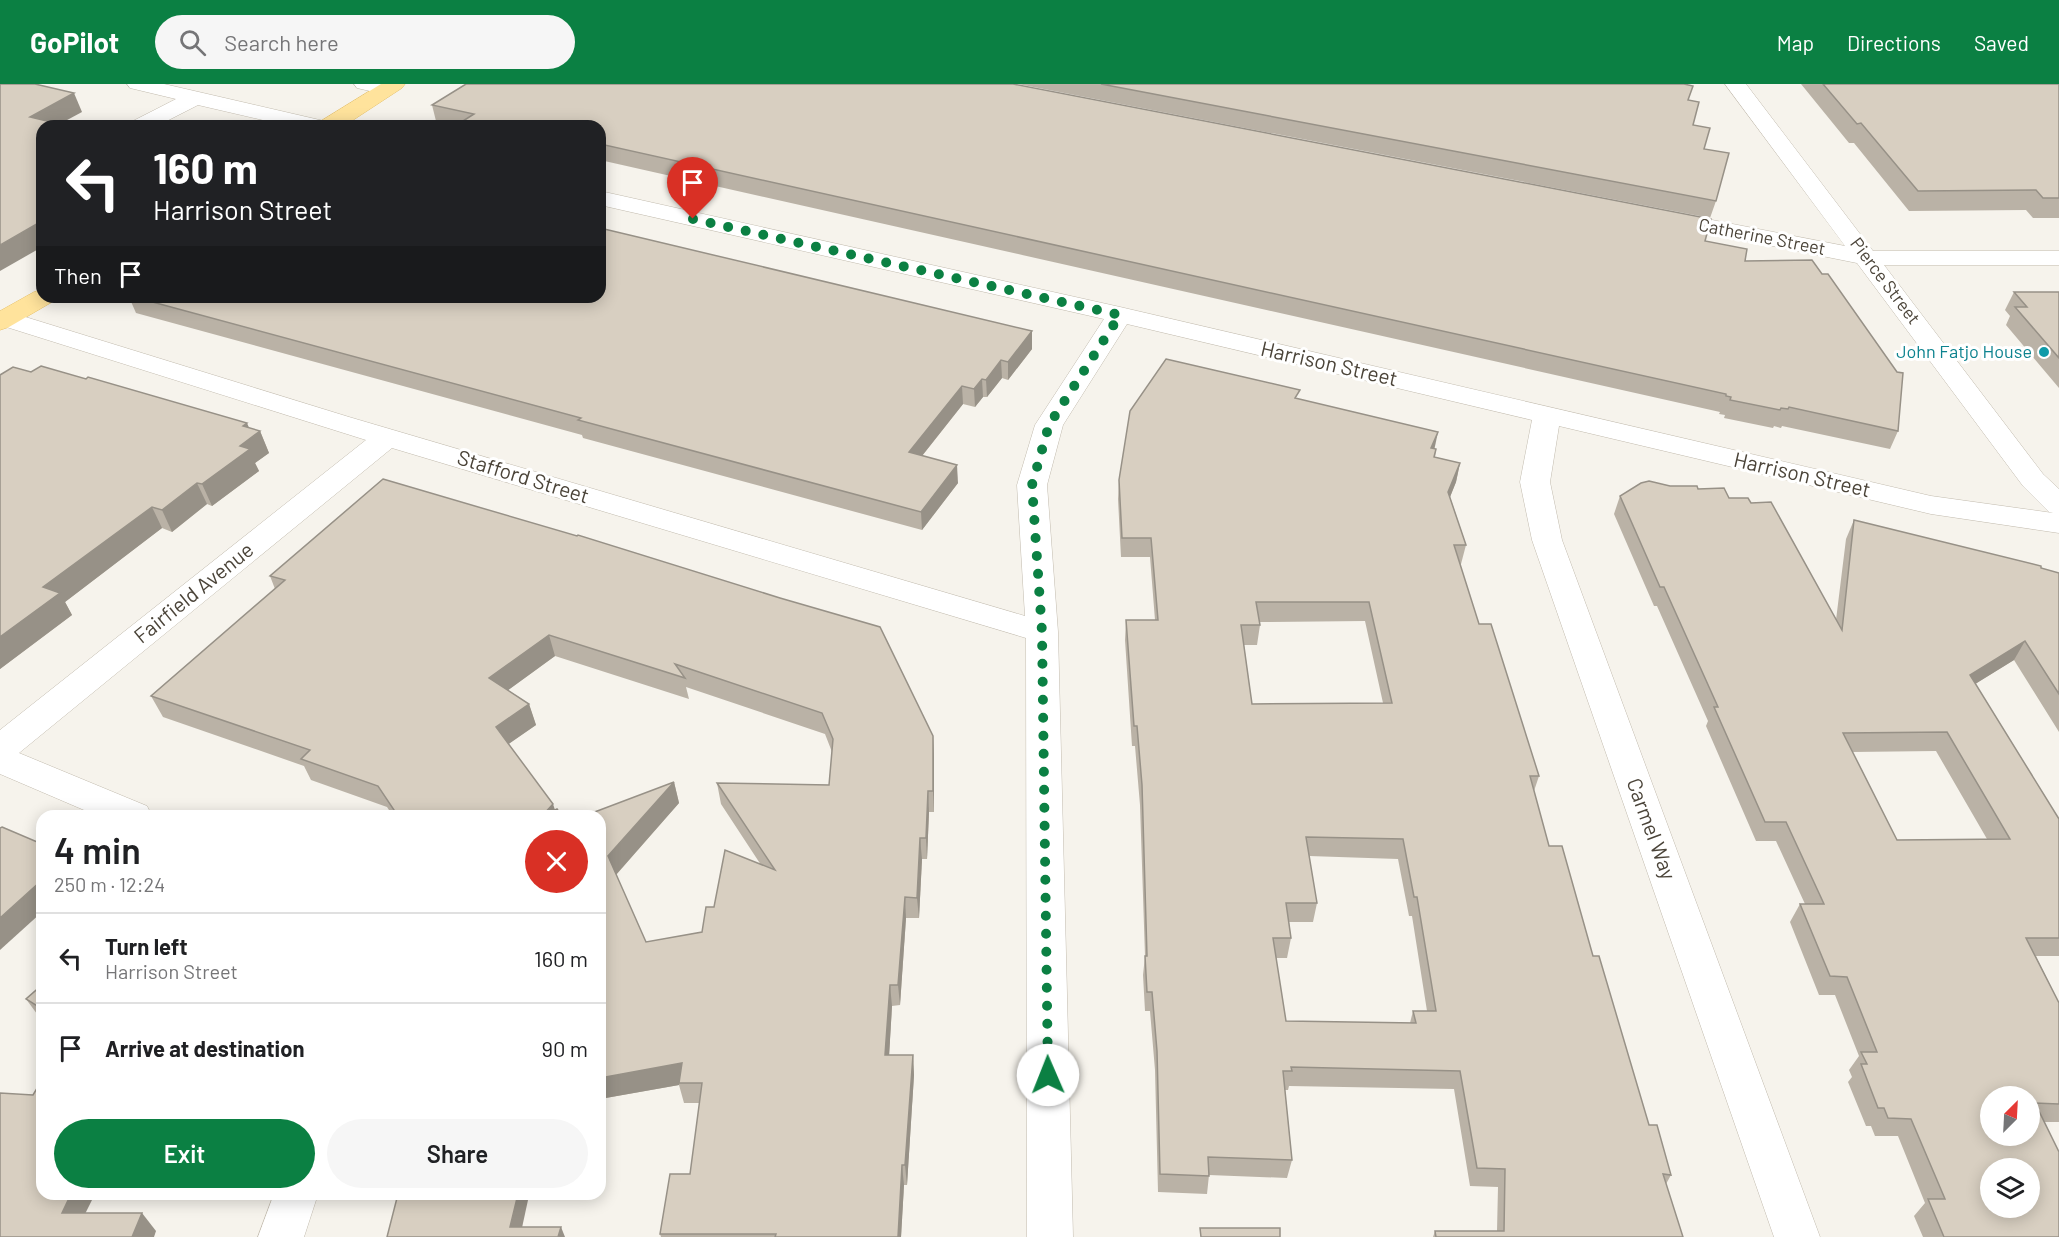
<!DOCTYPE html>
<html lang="en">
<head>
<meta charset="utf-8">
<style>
  :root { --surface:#fff; --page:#f6f6f6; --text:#202124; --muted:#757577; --line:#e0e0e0; --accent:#0b8043 }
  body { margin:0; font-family:Barlow,sans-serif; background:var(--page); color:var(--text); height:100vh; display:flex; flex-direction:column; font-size:22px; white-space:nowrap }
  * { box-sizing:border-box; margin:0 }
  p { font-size:20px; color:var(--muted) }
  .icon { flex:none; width:33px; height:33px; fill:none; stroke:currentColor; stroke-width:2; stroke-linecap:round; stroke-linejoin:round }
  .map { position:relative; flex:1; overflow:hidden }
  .details { position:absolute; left:36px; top:726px; width:570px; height:390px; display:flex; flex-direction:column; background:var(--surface); border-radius:18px; box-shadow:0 3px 15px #0003 }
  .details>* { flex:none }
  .top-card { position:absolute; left:36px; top:36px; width:570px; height:183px; border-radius:18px; box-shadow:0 3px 15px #0003; background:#202124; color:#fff; overflow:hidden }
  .needle { width:39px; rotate:24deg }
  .fabs { position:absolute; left:1980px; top:1002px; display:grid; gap:12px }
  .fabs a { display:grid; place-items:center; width:60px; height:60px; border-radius:50%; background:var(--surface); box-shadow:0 3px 15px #0003; font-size:30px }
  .pin { position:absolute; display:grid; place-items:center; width:51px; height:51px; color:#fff; margin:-62px -26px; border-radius:50% 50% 50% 0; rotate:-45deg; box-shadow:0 0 6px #0007 }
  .pin .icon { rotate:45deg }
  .me { position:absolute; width:66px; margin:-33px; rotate:359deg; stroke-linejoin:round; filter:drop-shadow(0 0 4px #0008) }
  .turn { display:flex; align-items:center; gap:21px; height:126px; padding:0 18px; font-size:27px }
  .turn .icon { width:78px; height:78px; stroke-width:2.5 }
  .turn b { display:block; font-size:42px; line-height:51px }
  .then { display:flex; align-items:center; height:57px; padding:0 18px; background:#0003; gap:12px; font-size:22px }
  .round { display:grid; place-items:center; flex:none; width:63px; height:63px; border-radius:32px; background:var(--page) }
  .overview { display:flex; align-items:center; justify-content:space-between; height:102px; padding:0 18px }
  h1 { font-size:36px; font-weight:600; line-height:45px }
  .action { display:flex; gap:12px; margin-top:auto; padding:12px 18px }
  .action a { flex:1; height:69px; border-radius:36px; background:var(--accent); color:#fff; font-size:24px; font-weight:600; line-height:69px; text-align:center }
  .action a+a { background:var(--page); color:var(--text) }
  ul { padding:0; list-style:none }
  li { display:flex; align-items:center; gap:18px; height:90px; padding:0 18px; border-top:2px solid var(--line) }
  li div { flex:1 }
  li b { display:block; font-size:22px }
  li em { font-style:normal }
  header { display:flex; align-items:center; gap:36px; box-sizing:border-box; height:84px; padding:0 30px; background:var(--accent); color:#fff }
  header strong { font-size:28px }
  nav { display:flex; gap:33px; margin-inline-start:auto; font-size:21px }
  .search { width:420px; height:54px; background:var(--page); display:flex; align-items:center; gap:15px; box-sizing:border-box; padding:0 21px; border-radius:33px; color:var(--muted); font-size:22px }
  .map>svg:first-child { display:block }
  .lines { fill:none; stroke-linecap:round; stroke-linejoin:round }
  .minor-casing { stroke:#c2bbae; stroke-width:1 }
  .major-casing { stroke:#e6c16a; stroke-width:1 }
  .minor { fill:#fff; fill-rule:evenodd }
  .major { fill:#ffe39c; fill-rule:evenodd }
  .wall { fill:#bab2a6; fill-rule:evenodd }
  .shaded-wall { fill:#979187 }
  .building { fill:#d8cfc1; stroke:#979187; stroke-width:1.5; fill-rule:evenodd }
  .route { stroke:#0b8043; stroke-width:10; stroke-dasharray:0 18 }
  .culture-dot { fill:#0f9aa8; stroke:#fff; stroke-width:2 }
  .labels { text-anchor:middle; stroke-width:6; stroke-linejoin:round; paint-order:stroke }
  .far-street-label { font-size:18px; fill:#4b4439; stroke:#fff }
  .far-culture-label { font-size:18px; fill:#0d838f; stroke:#fff; text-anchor:end }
  .street-label { font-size:21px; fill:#4b4439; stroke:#fff }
</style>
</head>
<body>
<header>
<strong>GoPilot</strong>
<div class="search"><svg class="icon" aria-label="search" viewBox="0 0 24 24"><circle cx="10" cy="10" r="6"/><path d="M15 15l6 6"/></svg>Search here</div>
<nav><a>Map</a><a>Directions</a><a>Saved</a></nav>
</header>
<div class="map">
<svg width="2059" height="1153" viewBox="0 0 2059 1153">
  <rect width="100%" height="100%" fill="#f6f3ec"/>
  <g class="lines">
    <defs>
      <g id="minor">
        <polygon points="127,0 164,0 324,37 327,42 289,42 198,21 157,42 130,42 133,37 176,15 130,4"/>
        <polygon points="354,0 392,0 397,5 394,9 387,11 357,4"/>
        <polygon points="1725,0 1746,0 1873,167 2059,167 2059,181 1884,181 2043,390 2059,405 2059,449 1931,430 1559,342 1550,398 1562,456 1820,1153 1774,1153 1532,456 1520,398 1532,336 1127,240 1063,341 1047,401 1058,548 1073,1153 1027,1153 1026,554 392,364 19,669 147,722 152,732 98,732 0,690 0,646 366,356 0,241 0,229 6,227 349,333 1025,532 1017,401 1035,341 1104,235 600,121 600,107 1120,223 1931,412 2053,429 2049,428 2023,402 1857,179 1658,139 1654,134 1658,129 1666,127 1845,162"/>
        <polygon points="274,1110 318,1110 304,1153 258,1153"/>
      </g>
      <g id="major">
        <polygon points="381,0 405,0 402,4 344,42 318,42 321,37"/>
        <polygon points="42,206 42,213 56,213 52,218 9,243 0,246 0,227 34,208"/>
      </g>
    </defs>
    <use href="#minor" class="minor-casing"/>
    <use href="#major" class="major-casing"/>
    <use href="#minor" class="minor"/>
    <use href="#major" class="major"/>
  </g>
  <g class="wall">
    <polygon points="1018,0 1684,0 1693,41 1704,65 1716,117 1710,134"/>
    <polygon points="1801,0 2059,0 2059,134 2033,134 2026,126 1909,127 1854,59 1849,59"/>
    <polygon points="432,21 1705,157 1745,177 1898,347 1890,365 1782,342 1781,344 1774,342 1773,344 1724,334 1725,331 1719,330 1720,328 600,76 600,42 456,42 436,37"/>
    <polygon points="2014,208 2059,208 2059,304 2006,241 2010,232 2005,226"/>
    <polygon points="129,213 600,213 1032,247 1032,265 1008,296 1002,294 987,313 983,313 975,323 963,320 922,372 958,399 922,446 583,354 582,351 136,229"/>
    <polygon points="31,288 260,347 269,369 255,379 259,387 212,422 207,420 172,448 162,444 65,518 72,531 0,585 0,291"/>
    <path d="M1298,315L1436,365L1435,373L1460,379L1456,398L1450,413L1466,461L1461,480H1460L1479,540L1539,692L1534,707L1549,762L1593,872L1649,1041L1671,1091L1666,1100L1683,1153H1433L1435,1147H1497L1498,1103L1470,1102L1454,1005L1289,1002L1288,1006H1285L1292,1076L1287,1094L1209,1091L1207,1110L1158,1108L1155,986L1150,927H1145L1143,891L1145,872L1140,721L1135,662H1132L1125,556L1126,536H1155L1150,473H1121L1118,415L1119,396ZM1365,537L1383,619L1252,620L1244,561H1257L1260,541L1259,538ZM1309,772L1398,775L1409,832H1412L1427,927H1413L1410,939L1286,937L1276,874H1287L1291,854L1289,838H1313L1317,819Z"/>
    <polygon points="383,395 933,652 934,673 934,728 929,728 927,775 922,775 919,834 906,834 900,921 892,922 889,971 913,971 914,991 907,1101 904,1101 901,1153 661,1153 660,1150 690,1090 700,1019 684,1019 679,1001 600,1015 600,732 674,698 679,719 616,791 646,858 702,848 714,823 761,781 721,720 717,699 829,701 832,668 825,650 686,603 689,615 555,572 508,606 529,620 536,641 508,660 555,726 562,732 393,732 387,723 311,696 304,682 163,633 151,612 275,505 270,492"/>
    <path d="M1670,402L1698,405L1729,414L1751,419L1836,536L1846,455L1854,436L2059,489V648L2014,576L1975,600L2059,735V872H2036L2059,919V1038H2044L2059,1153H1923L1914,1132L1925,1119L1898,1052H1875L1871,1042H1866L1848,998L1852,993L1849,986L1859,972L1835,911H1819L1790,838L1800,820H1805L1776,757H1756L1706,642L1708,637L1657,522H1654L1614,430L1620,412ZM1936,667L1987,755L1897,756L1852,668Z"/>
    <polygon points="42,901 42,935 40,934 26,915"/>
  </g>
  <g class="shaded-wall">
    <polygon points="74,9 82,28 56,42 30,33"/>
    <polygon points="42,137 42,163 0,187 0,161"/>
    <polygon points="1032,247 1032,265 1008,296 1008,278"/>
    <polygon points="1001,276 1002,294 987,313 986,296"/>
    <polygon points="982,295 983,313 975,323 974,305"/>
    <polygon points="962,302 963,320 910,387 909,368"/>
    <polygon points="247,339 253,353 260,347 269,369 255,379 259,387 212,422 202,400 240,362 243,342"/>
    <polygon points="1438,348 1434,367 1431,364"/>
    <polygon points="1460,379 1456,398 1444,428 1448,408"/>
    <polygon points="957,381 958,399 922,446 921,428"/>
    <polygon points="197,399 207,420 172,448 162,426"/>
    <polygon points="152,423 162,444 65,518 72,531 0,585 0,553 43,503"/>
    <polygon points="549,551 555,572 496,615 489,594"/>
    <polygon points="2025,557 2014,576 1959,610 1970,591"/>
    <polygon points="529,620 536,641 503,664 496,643"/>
    <polygon points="933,652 934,673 934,728 933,707"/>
    <polygon points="674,698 679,719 614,793 608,772"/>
    <polygon points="928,707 929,728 927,775 926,754"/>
    <polygon points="553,720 557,732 542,732"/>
    <polygon points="920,754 922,775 919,834 917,814"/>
    <polygon points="42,796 42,828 0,866 0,834"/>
    <polygon points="905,813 906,834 900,921 898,901"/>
    <polygon points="890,901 892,922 888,991 885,971"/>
    <polygon points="913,971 914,991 907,1101 905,1081"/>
    <polygon points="682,979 679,999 679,1001 600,1015 600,994"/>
    <polygon points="902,1081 904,1101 901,1153 898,1153"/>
    <polygon points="71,1110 95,1110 77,1146 62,1129"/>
    <polygon points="518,1110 525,1110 528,1116 520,1153 510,1143"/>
    <polygon points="142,1129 156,1147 154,1153 132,1153"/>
    <polygon points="561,1143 565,1153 558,1153"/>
  </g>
  <g class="building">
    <polygon points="0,0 35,0 74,9 30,33 68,42 42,42 42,137 0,161"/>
    <polygon points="466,0 1013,0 1711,135 1705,157 1747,165 1745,177 1812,176 1822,190 1828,190 1897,288 1903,289 1898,347 1789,323 1788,325 1781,324 1780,326 1730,316 1731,313 1726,312 1726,310 600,60 600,42 455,42 474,30 432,21"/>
    <polygon points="1101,0 1684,0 1693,2 1688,16 1699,18 1693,41 1710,44 1704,65 1729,69 1716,117"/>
    <polygon points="1823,0 2059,0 2059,114 2043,114 2036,106 1918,107 1861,39 1857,40"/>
    <polygon points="600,144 1032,247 1008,278 1001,276 986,296 982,295 974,305 962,302 909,368 957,381 921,428 578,336 581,334 134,213 600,213"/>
    <polygon points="2014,208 2059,208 2059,274 2015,223 2027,223"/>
    <path d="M1166,275L1300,306L1295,314L1438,348L1431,364L1436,365L1434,373L1460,379L1448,408L1466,461H1454L1479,540H1491L1539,692H1530L1549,762H1562L1593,872H1599L1649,1041H1657L1671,1091L1663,1090L1683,1153H1436L1435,1147H1504L1505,1085L1477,1084L1460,987L1291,983L1292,987H1283L1292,1076L1208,1073L1209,1092L1160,1090L1157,967L1152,908H1147L1145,872H1147L1142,701L1137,642H1134L1126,536H1158L1151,454H1122L1119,396L1130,327ZM1256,518H1369L1392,619L1252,620L1241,541H1260ZM1306,753L1403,755L1414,813H1417L1436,927H1413L1416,939L1286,937L1273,854H1291L1286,819H1317Z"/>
    <polygon points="41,282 86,295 88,293 247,339 243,342 260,347 240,362 250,365 202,400 197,399 162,426 152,423 43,503 60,509 0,553 0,291 13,283 31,288"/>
    <polygon points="383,395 577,452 578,451 780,514 880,543 933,652 933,707 928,707 926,754 920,754 917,814 905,813 898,901 890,901 885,971 913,971 905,1081 902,1081 898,1153 775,1153 776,1150 660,1150 670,1090 690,1090 702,999 679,999 682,979 600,994 600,732 584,732 674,698 608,772 646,858 702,848 706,823 714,823 725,766 775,786 717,699 829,701 833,655 822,629 675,580 685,594 549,551 489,594 529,620 496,643 553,720 542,732 557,725 562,732 398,732 378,702 301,675 310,666 151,612 285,496 270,492"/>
    <path d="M1649,397L1670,402H1697L1698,405L1724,404L1729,414H1748L1751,419L1771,418L1842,546L1854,436L2041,482V484L2059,489V610L2025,557L1970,591L2059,735V854H2026L2059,919V1020L2035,1019L2059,1068V1153H1944L1928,1115H1945L1911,1035L1888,1034L1884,1024H1878L1861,980H1867L1861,968H1877L1847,893L1830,892L1800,820H1824L1786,738H1765L1714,623H1718L1664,503H1660L1620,412L1641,399ZM1947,648L2010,755L1897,756L1843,649ZM1990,1012H2030V1052H1990ZM1990,1084H2030V1124H1990Z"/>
    <polygon points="2,743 42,760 42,796 0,834 0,744"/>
    <polygon points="42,901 42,925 26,915"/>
    <polygon points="42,996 42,1110 71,1110 62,1129 142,1129 132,1153 0,1153 0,1009 33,1011"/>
    <polygon points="398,1110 518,1110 510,1143 561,1143 558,1153 387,1153"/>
    <polygon points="1200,1144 1280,1144 1280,1153 1201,1153"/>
  </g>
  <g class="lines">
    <polyline class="route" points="693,135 1120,231 1049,341 1032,401 1042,548 1048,991"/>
  </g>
  <circle class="culture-dot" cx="2044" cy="268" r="6"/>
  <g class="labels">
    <g class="far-street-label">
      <text transform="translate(1762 153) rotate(11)" y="6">Catherine Street</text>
      <text transform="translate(1885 197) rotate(53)" y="6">Pierce Street</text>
    </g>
    <g class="far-culture-label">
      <text x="2032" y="274">John Fatjo House</text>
    </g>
    <g class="street-label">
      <text transform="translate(1329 280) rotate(13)" y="7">Harrison Street</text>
      <text transform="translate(1802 391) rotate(13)" y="7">Harrison Street</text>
      <text transform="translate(523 393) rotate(17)" y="7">Stafford Street</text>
      <text transform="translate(194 509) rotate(-39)" y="7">Fairfield Avenue</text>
      <text transform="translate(1651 745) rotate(70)" y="7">Carmel Way</text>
    </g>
  </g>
</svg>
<div class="fabs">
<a><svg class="needle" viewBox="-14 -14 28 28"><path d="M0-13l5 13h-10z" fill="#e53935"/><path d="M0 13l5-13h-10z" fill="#757577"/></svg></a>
<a><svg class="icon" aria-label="layers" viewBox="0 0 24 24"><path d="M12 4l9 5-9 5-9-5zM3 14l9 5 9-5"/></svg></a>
</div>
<div class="pin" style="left:693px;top:135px;background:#d93025"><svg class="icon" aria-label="arrive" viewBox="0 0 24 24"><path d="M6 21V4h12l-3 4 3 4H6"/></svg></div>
<svg class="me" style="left:1048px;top:991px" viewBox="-20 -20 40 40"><circle r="19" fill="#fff"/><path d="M0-13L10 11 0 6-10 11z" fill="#0b8043"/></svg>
<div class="top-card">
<div class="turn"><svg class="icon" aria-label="left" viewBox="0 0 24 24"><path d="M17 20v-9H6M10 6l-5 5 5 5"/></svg><div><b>160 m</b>Harrison Street</div></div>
<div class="then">Then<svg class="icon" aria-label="arrive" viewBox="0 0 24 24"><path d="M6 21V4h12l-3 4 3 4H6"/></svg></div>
</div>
<section class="details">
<div class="overview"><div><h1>4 min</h1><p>250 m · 12:24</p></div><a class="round" style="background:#d93025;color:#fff"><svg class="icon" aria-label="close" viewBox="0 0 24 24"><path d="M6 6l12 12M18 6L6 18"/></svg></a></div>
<ul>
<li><svg class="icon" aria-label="left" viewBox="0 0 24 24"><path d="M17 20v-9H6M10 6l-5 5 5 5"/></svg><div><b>Turn left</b><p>Harrison Street</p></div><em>160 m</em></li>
<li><svg class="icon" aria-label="arrive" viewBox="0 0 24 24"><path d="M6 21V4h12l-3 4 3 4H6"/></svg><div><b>Arrive at destination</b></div><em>90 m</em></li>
</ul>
<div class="action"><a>Exit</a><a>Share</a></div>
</section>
</div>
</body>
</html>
